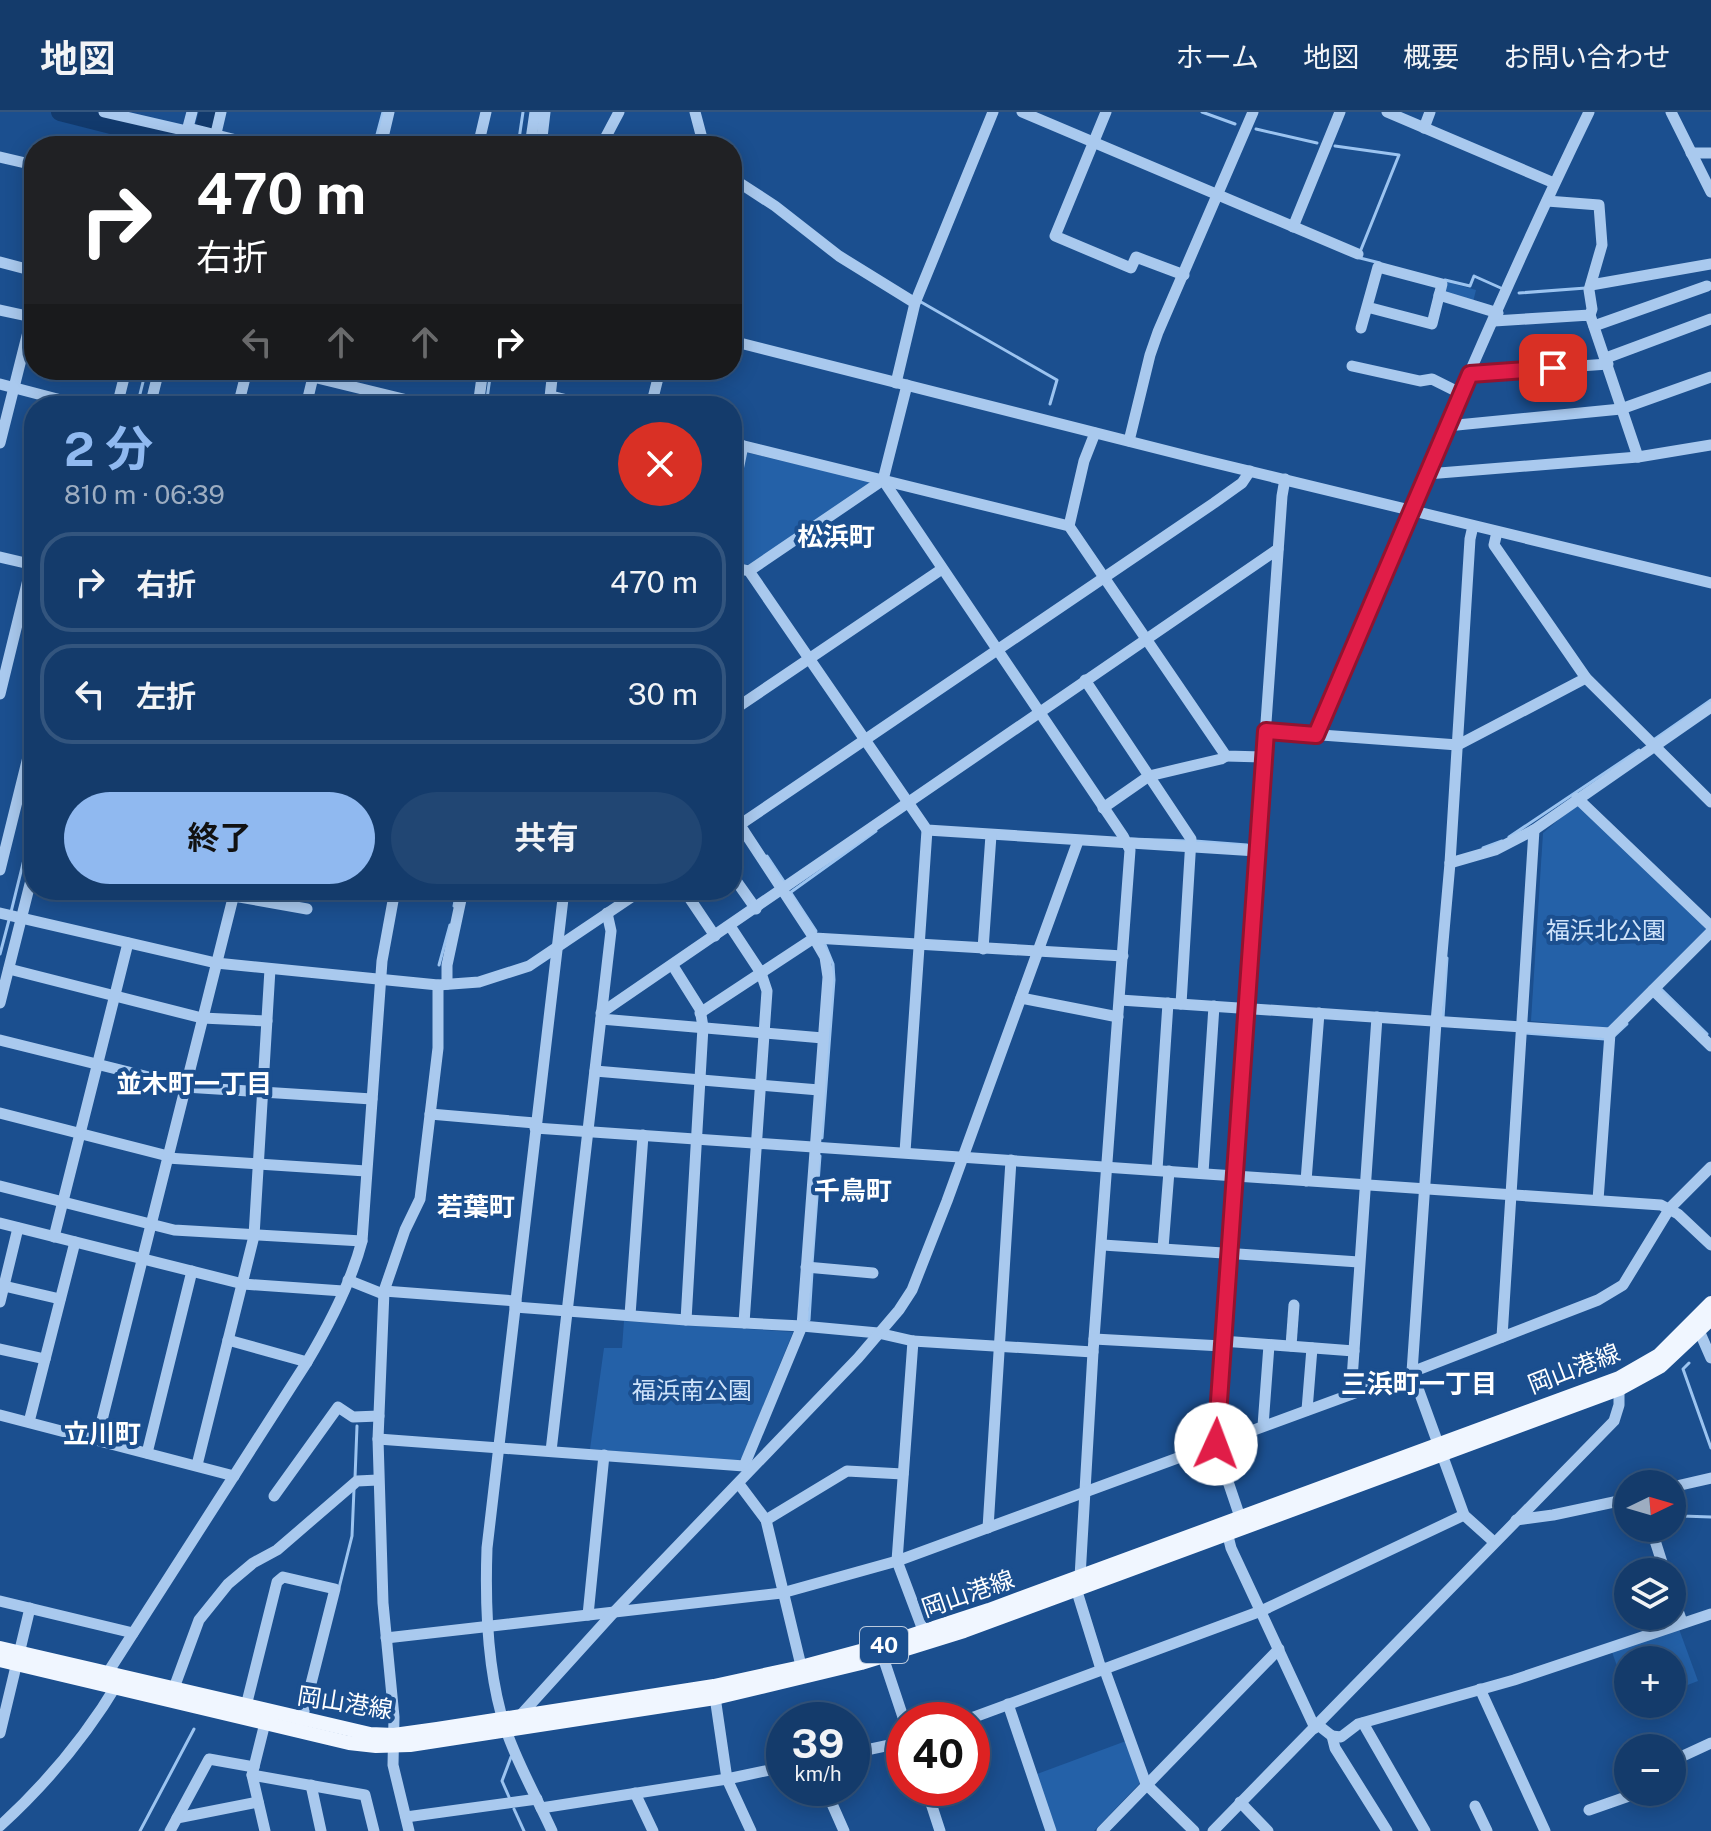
<!DOCTYPE html>
<html lang="ja">
<head>
<meta charset="utf-8">
<style>
  :root { --surface:#143b6b; --page:#214673; --text:#f1f3f6; --muted:#9dadc1; --line:#33557e; --accent:#90b9f0 }
  body { margin:0; font-family:"Public Sans","Noto Sans JP",sans-serif; background:var(--page); color:var(--text); height:100vh; display:flex; flex-direction:column; font-size:30px; white-space:nowrap }
  * { box-sizing:border-box; margin:0 }
  p { font-size:26px; color:var(--muted) }
  .icon { flex:none; width:44px; height:44px; fill:none; stroke:currentColor; stroke-width:2; stroke-linecap:round; stroke-linejoin:round }
  .map { position:relative; flex:1; overflow:hidden }
  .side { position:absolute; left:24px; top:284px; width:718px; height:504px; display:flex; flex-direction:column; background:var(--surface); border-radius:32px; box-shadow:0 4px 20px #0003,0 0 0 2px var(--line) }
  .side>* { flex:none }
  .banner { position:absolute; left:24px; top:24px; width:718px; height:244px; border-radius:32px; box-shadow:0 4px 20px #0003,0 0 0 2px var(--line); background:#202124; color:#fff; overflow:hidden }
  .needle { width:52px; rotate:85deg }
  .buttons { position:absolute; left:1614px; top:1358px; display:grid; gap:16px }
  .buttons a { display:grid; place-items:center; width:72px; height:72px; border-radius:50%; background:var(--surface); box-shadow:0 4px 20px #0003,0 0 0 2px var(--line); font-size:40px }
  .speed { position:absolute; left:766px; top:1590px; display:flex; gap:16px; font-size:40px; font-weight:700; text-align:center }
  .speed>* { display:grid; place-content:center; width:104px; height:104px; border-radius:50%; background:var(--surface); box-shadow:0 4px 20px #0003,0 0 0 2px var(--line); line-height:1 }
  .speed small { font-size:20px; font-weight:400 }
  .speed .limit { border:12px solid #d22; background:#fff; color:#111 }
  .pin { position:absolute; display:grid; place-items:center; width:68px; height:68px; color:#fff; margin:-34px; border-radius:16px; box-shadow:0 4px 12px #0006 }
  .me { position:absolute; width:88px; margin:-44px; rotate:2deg; stroke-linejoin:round; filter:drop-shadow(0 0 6px #0008) }
  .turn { display:flex; align-items:center; gap:28px; height:168px; padding:0 40px; font-size:36px }
  .turn .icon { width:104px; height:104px; stroke-width:2.5 }
  .turn b { display:block; font-size:56px; line-height:68px }
  .lanes { display:flex; align-items:center; height:76px; padding:0 40px; background:#0003; justify-content:center; gap:40px; direction:ltr }
  .lanes .off { opacity:.35 }
  .round { display:grid; place-items:center; flex:none; width:84px; height:84px; border-radius:42px; background:var(--page) }
  .head { display:flex; align-items:center; justify-content:space-between; height:136px; padding:0 40px }
  h1 { font-size:48px; font-weight:700; line-height:60px; color:var(--accent) }
  .cta { display:flex; gap:16px; margin-top:auto; padding:16px 40px }
  .cta a { flex:1; height:92px; border-radius:48px; background:var(--accent); color:#111; font-size:32px; font-weight:700; line-height:92px; text-align:center }
  .cta a+a { background:var(--page); color:var(--text) }
  ul { padding:0; list-style:none }
  li { display:flex; align-items:center; gap:24px; height:100px; margin:0 16px 12px; padding:0 24px; border:4px solid var(--line); border-radius:32px }
  li div { flex:1 }
  li b { display:block; font-size:30px }
  li em { font-style:normal }
  header { display:flex; align-items:center; gap:48px; box-sizing:border-box; height:112px; padding:0 40px; background:var(--surface); border-bottom:2px solid var(--line) }
  header strong { font-size:38px }
  nav { display:flex; gap:44px; margin-inline-start:auto; font-size:28px }
  .map>svg:first-child { display:block }
  .green { fill:#2461a8 }
  .lines { fill:none; stroke-linecap:round; stroke-linejoin:round }
  .stream { stroke:#9cc4f0; stroke-width:3 }
  .river { stroke:#123a6d; stroke-width:18 }
  .minor { stroke:#a9c9ee; stroke-width:11 }
  .major { stroke:#f0f6ff; stroke-width:14 }
  .route-casing { stroke:#92132f; stroke-width:20 }
  .route { stroke:#e11d48; stroke-width:14 }
  .labels { text-anchor:middle; stroke-width:8; stroke-linejoin:round; paint-order:stroke }
  .shield { fill:#1b4f8f; stroke:#bbcadd; stroke-width:2 }
  .shield-label { font-size:22px; font-weight:bold; fill:#fff }
  .park-label { font-size:24px; fill:#cfe3fa; stroke:#1b4f8f }
  .street-label { font-size:24px; fill:#fff; stroke:#1b4f8f }
  .neighbourhood-label { font-size:26px; font-weight:bold; fill:#fff; stroke:#1b4f8f }
</style>
</head>
<body>
<header>
<strong>地図</strong>
<nav><a>ホーム</a><a>地図</a><a>概要</a><a>お問い合わせ</a></nav>
</header>
<div class="map">
<svg width="1711" height="1719" viewBox="0 0 1711 1719">
  <rect width="100%" height="100%" fill="#1b4f8f"/>
  <g class="green">
    <polygon points="1447,170 1476,178 1473,190 1444,182"/>
    <polygon points="744,340 870,369 871,372 751,453 732,451 732,404"/>
    <polygon points="1577,692 1708,817 1608,916 1531,909 1543,721"/>
    <polygon points="624,1209 793,1220 742,1346 738,1349 590,1337 604,1236 622,1236"/>
    <polygon points="1679,1517 1698,1569 1672,1579 1672,1548 1628,1548 1628,1585 1612,1540"/>
    <polygon points="1126,1629 1140,1671 1094,1719 1055,1719 1037,1662"/>
  </g>
  <g class="lines">
    <g class="stream">
      <polyline points="1202,0 1235,12"/>
      <polyline points="1256,17 1317,31"/>
      <polyline points="201,28 210,30"/>
      <polyline points="374,34 383,0"/>
      <polyline points="518,34 523,0"/>
      <polyline points="1335,34 1399,43 1360,140"/>
      <polyline points="1360,146 1380,151"/>
      <polyline points="1445,168 1470,174 1474,164 1503,177"/>
      <polyline points="1519,181 1586,176"/>
      <polyline points="921,190 1057,268 1050,292"/>
      <polyline points="137,294 146,258"/>
      <polyline points="486,294 491,258"/>
      <polyline points="1652,629 1711,588"/>
      <polyline points="1509,725 1639,638"/>
      <polyline points="1131,727 1187,729"/>
      <polyline points="1195,729 1247,733"/>
      <polyline points="1483,736 1502,729"/>
      <polyline points="767,744 785,771"/>
      <polyline points="791,780 876,719"/>
      <polyline points="791,781 816,819"/>
      <polyline points="454,794 457,778"/>
      <polyline points="11,800 34,707"/>
      <polyline points="0,842 9,808"/>
      <polyline points="439,853 450,813"/>
      <polyline points="1661,877 1707,922"/>
      <polyline points="1443,906 1447,846"/>
      <polyline points="1525,921 1605,927"/>
      <polyline points="1612,926 1627,912"/>
      <polyline points="822,1026 834,868 833,852 824,830"/>
      <polyline points="812,1152 820,1044"/>
      <polyline points="809,1208 812,1160"/>
      <polyline points="1689,1251 1683,1257 1711,1336"/>
      <polyline points="355,1366 357,1314"/>
      <polyline points="1673,1379 1682,1404 1711,1405"/>
      <polyline points="339,1476 352,1424 354,1377"/>
      <polyline points="509,1685 502,1669 511,1645"/>
      <polyline points="514,1697 524,1719"/>
      <polyline points="140,1719 194,1617"/>
    </g>
    <g class="river">
      <polyline points="60,0 178,30"/>
      <polyline points="199,34 208,0"/>
    </g>
    <g class="minor">
      <polyline points="104,0 187,19"/>
      <polyline points="695,0 704,34"/>
      <polyline points="1022,0 1358,142"/>
      <polyline points="1106,0 1055,124 1131,156 1136,145 1184,163"/>
      <polyline points="1387,0 1554,71"/>
      <polyline points="1671,0 1711,80"/>
      <polyline points="188,16 260,34"/>
      <polyline points="1424,16 1430,0"/>
      <polyline points="183,34 192,0"/>
      <polyline points="213,34 221,0"/>
      <polyline points="381,34 389,0"/>
      <polyline points="478,34 486,0"/>
      <polyline points="530,34 535,0"/>
      <polyline points="541,34 545,0"/>
      <polyline points="601,34 619,0"/>
      <polyline points="1691,41 1711,41"/>
      <polyline points="0,45 34,53"/>
      <polyline points="732,66 775,94 839,144 915,191"/>
      <polyline points="1547,89 1599,93 1602,133 1589,178 1592,197 1590,203"/>
      <polyline points="1293,115 1340,0"/>
      <polyline points="0,150 34,159"/>
      <polyline points="1591,173 1711,152"/>
      <polyline points="1439,183 1498,201"/>
      <polyline points="0,198 32,205"/>
      <polyline points="1494,209 1590,203 1638,345"/>
      <polyline points="1594,214 1707,174"/>
      <polyline points="1361,216 1378,155 1442,172 1432,212 1367,195"/>
      <polyline points="732,229 1203,348 1711,471"/>
      <polyline points="1606,246 1711,207"/>
      <polyline points="1352,254 1420,269 1432,267 1462,282"/>
      <polyline points="283,258 313,265 306,294"/>
      <polyline points="315,258 313,265 432,294"/>
      <polyline points="1470,262 1608,252"/>
      <polyline points="896,271 915,191 993,0"/>
      <polyline points="0,272 84,294"/>
      <polyline points="551,284 592,294"/>
      <polyline points="117,294 126,258"/>
      <polyline points="150,294 159,258"/>
      <polyline points="238,294 247,258"/>
      <polyline points="478,294 483,258"/>
      <polyline points="549,294 553,258"/>
      <polyline points="651,294 660,258"/>
      <polyline points="1447,314 1621,297 1711,265"/>
      <polyline points="1129,329 1150,243 1158,220 1253,0"/>
      <polyline points="0,331 34,196"/>
      <polyline points="732,331 1069,414 1226,644 1263,645"/>
      <polyline points="1427,362 1638,345 1711,333"/>
      <polyline points="883,368 1123,724 1130,738 1093,1240 1080,1465 1082,1471"/>
      <polyline points="732,387 743,334"/>
      <polyline points="1069,414 1084,349 1095,321"/>
      <polyline points="1473,414 1470,427 1450,751 1436,910 1412,1260 1464,1403 1494,1430"/>
      <polyline points="1497,420 1494,433 1586,566 1711,690"/>
      <polyline points="0,445 34,453"/>
      <polyline points="732,455 749,459 927,718 1257,739"/>
      <polyline points="749,459 883,368 907,273"/>
      <polyline points="1085,568 1191,727 1181,892"/>
      <polyline points="0,582 34,443"/>
      <polyline points="732,599 942,457"/>
      <polyline points="1266,619 1458,633 1586,566"/>
      <path d="M1316,623C1404,415 1490,203 1589,0"/>
      <polyline points="1577,686 1711,814"/>
      <polyline points="1103,696 1149,664 1221,647 1226,644"/>
      <polyline points="732,701 814,826 825,845 828,865 802,1214 744,1354"/>
      <polyline points="732,718 1214,391 1242,371 1250,359"/>
      <polyline points="1450,751 1495,738 1534,718 1711,595"/>
      <polyline points="0,758 34,621"/>
      <polyline points="732,763 756,797"/>
      <polyline points="684,778 715,824"/>
      <polyline points="234,784 307,797"/>
      <polyline points="0,801 216,851 438,873 479,870 529,854 642,778"/>
      <polyline points="730,814 761,861 767,879 744,1211"/>
      <polyline points="983,837 991,723"/>
      <polyline points="673,854 700,897 703,915 686,1208"/>
      <polyline points="9,857 202,906 267,909"/>
      <polyline points="447,872 447,853 463,778"/>
      <polyline points="1653,878 1711,934"/>
      <polyline points="1021,886 1118,905"/>
      <polyline points="1120,888 1610,921"/>
      <polyline points="0,891 34,756"/>
      <polyline points="601,901 1278,437"/>
      <polyline points="700,901 814,826 1123,844"/>
      <polyline points="601,907 823,926"/>
      <polyline points="0,928 185,974"/>
      <polyline points="595,959 819,978"/>
      <polyline points="185,975 372,987"/>
      <polyline points="0,1001 168,1044"/>
      <polyline points="430,1002 535,1011"/>
      <polyline points="535,1016 1661,1093 1678,1102 1711,1133"/>
      <polyline points="905,1040 927,718"/>
      <polyline points="167,1046 366,1059"/>
      <polyline points="1157,1058 1168,891"/>
      <polyline points="1203,1061 1214,894"/>
      <polyline points="1306,1069 1319,901"/>
      <polyline points="0,1074 174,1118 362,1129"/>
      <polyline points="1598,1088 1610,921 1711,820"/>
      <polyline points="0,1111 243,1172 343,1179"/>
      <polyline points="54,1125 128,831"/>
      <polyline points="1103,1133 1359,1150"/>
      <polyline points="1163,1136 1169,1059"/>
      <polyline points="806,1155 873,1161"/>
      <polyline points="348,1168 383,1182"/>
      <polyline points="4,1174 60,1187"/>
      <polyline points="384,1179 516,1189"/>
      <polyline points="0,1190 18,1116"/>
      <polyline points="515,1195 686,1208 802,1214 878,1221 913,1229 1093,1240"/>
      <polyline points="630,1203 643,1023"/>
      <polyline points="1697,1214 1711,1246"/>
      <polyline points="1502,1225 1534,718"/>
      <polyline points="1094,1227 1222,1234"/>
      <polyline points="228,1228 307,1250"/>
      <polyline points="913,1229 897,1449 926,1526"/>
      <polyline points="1222,1229 1354,1239"/>
      <polyline points="1291,1234 1294,1193"/>
      <polyline points="0,1237 45,1247"/>
      <polyline points="1351,1282 1377,905"/>
      <polyline points="1307,1298 1312,1236"/>
      <polyline points="0,1303 234,1364"/>
      <polyline points="29,1310 75,1130"/>
      <polyline points="1263,1314 1269,1233"/>
      <polyline points="378,1327 744,1354 747,1357"/>
      <polyline points="97,1328 235,778"/>
      <polyline points="551,1339 611,819 607,801"/>
      <polyline points="147,1341 192,1159"/>
      <polyline points="197,1353 254,1124 270,857"/>
      <polyline points="739,1372 766,1408 803,1562"/>
      <polyline points="1672,1375 1711,1366"/>
      <polyline points="274,1384 338,1295 353,1305 379,1304"/>
      <polyline points="766,1408 847,1359 903,1362"/>
      <polyline points="1516,1408 1553,1403 1628,1387"/>
      <polyline points="1240,1412 1240,1405 1220,1346 1216,1332 1217,1304 1282,384 1285,367"/>
      <polyline points="988,1416 1011,1048"/>
      <polyline points="1226,1416 1231,1436 1315,1616"/>
      <polyline points="1651,1416 1665,1460"/>
      <polyline points="1074,1470 1101,1557"/>
      <polyline points="1672,1481 1682,1510"/>
      <polyline points="0,1489 133,1521"/>
      <polyline points="588,1503 604,1343"/>
      <polyline points="386,1526 782,1481 897,1449 1412,1260 1598,1188 1623,1173 1670,1096 1711,1055"/>
      <polyline points="881,1539 904,1608"/>
      <polyline points="1104,1556 1146,1672 1194,1719"/>
      <path d="M105,1565L307,1250C329,1213 351,1171 362,1129L382,849L395,778"/>
      <polyline points="1480,1577 1545,1719"/>
      <polyline points="714,1578 727,1667 751,1719"/>
      <polyline points="171,1584 199,1508 228,1472 253,1451 277,1438 357,1369 378,1368"/>
      <polyline points="1008,1592 1051,1719"/>
      <polyline points="245,1598 277,1470 283,1465 335,1477 301,1611"/>
      <polyline points="519,1605 615,1499 858,1246 899,1198 912,1178 947,1089 1078,729"/>
      <polyline points="966,1608 1261,1499 1464,1403"/>
      <polyline points="1363,1611 1425,1719"/>
      <polyline points="1318,1613 1332,1624 1335,1636 1387,1719"/>
      <polyline points="0,1621 30,1496"/>
      <polyline points="1332,1624 1341,1625 1358,1612 1514,1568 1711,1502"/>
      <polyline points="852,1641 904,1630"/>
      <polyline points="1672,1649 1711,1631"/>
      <polyline points="252,1663 365,1683 374,1719"/>
      <polyline points="311,1673 321,1719"/>
      <polyline points="825,1676 844,1719"/>
      <polyline points="926,1676 940,1719"/>
      <polyline points="635,1681 653,1719"/>
      <polyline points="1240,1690 1268,1719"/>
      <polyline points="1475,1694 1487,1719"/>
      <polyline points="541,1696 727,1667 784,1655"/>
      <polyline points="1589,1698 1629,1684 1624,1668 1628,1666"/>
      <polyline points="406,1705 537,1687"/>
      <polyline points="177,1706 258,1690"/>
      <path d="M0,1714C46,1672 87,1623 119,1569"/>
      <polyline points="170,1719 209,1647 254,1655"/>
      <polyline points="265,1719 252,1663 267,1603"/>
      <polyline points="409,1719 393,1653 394,1605 383,1491 378,1327 384,1179 405,1118 420,1087 438,936 438,873"/>
      <path d="M552,1719C537,1686 518,1653 506,1618C488,1565 485,1493 487,1436L564,778"/>
      <polyline points="1102,1719 1279,1537"/>
      <polyline points="1213,1719 1614,1309 1619,1293 1619,1272"/>
    </g>
    <g class="major">
      <polyline points="0,1536 370,1622 394,1623 437,1617 714,1574 801,1555 879,1534 989,1498 1619,1266 1659,1243 1711,1191"/>
      <polyline points="0,1548 349,1631 376,1634 410,1633 715,1586 861,1551 964,1519 1619,1277 1661,1254 1711,1207"/>
    </g>
  </g>
  <g class="lines">
    <defs>
      <polyline id="route" points="1216,1332 1266,619 1316,623 1470,262 1553,256"/>
    </defs>
    <use href="#route" class="route-casing"/>
    <use href="#route" class="route"/>
  </g>
  <g class="labels">
    <rect class="shield" x="860" y="1515" width="48" height="36" rx="6"/>
    <g class="shield-label">
      <text x="884" y="1541">40</text>
    </g>
    <g class="park-label">
      <text x="1606" y="827">福浜北公園</text>
      <text x="692" y="1287">福浜南公園</text>
    </g>
    <g class="street-label">
      <text transform="translate(1574 1257) rotate(-21)" y="8">岡山港線</text>
      <text transform="translate(968 1482) rotate(-19)" y="8">岡山港線</text>
      <text transform="translate(345 1591) rotate(9)" y="8">岡山港線</text>
    </g>
    <g class="neighbourhood-label">
      <text x="836" y="434">松浜町</text>
      <text x="194" y="981">並木町一丁目</text>
      <text x="853" y="1088">千鳥町</text>
      <text x="476" y="1104">若葉町</text>
      <text x="1419" y="1281">三浜町一丁目</text>
      <text x="102" y="1331">立川町</text>
    </g>
  </g>
</svg>
<div class="buttons">
<a><svg class="needle" viewBox="-14 -14 28 28"><path d="M0-13l5 13h-10z" fill="#e53935"/><path d="M0 13l5-13h-10z" fill="#9dadc1"/></svg></a>
<a><svg class="icon" aria-label="layers" viewBox="0 0 24 24"><path d="M12 4l9 5-9 5-9-5zM3 14l9 5 9-5"/></svg></a>
<a>+</a>
<a>−</a>
</div>
<div class="speed"><div>39<small>km/h</small></div><div class="limit">40</div></div>
<div class="pin" style="left:1553px;top:256px;background:#d93025"><svg class="icon" aria-label="arrive" viewBox="0 0 24 24"><path d="M6 21V4h12l-3 4 3 4H6"/></svg></div>
<svg class="me" style="left:1216px;top:1332px" viewBox="-20 -20 40 40"><circle r="19" fill="#fff"/><path d="M0-13L10 11 0 6-10 11z" fill="#e11d48"/></svg>
<div class="banner">
<div class="turn"><svg class="icon" aria-label="right" viewBox="0 0 24 24"><path d="M7 20v-9h11M14 6l5 5-5 5"/></svg><div><b>470 m</b>右折</div></div>
<div class="lanes"><svg class="icon off" aria-label="left" viewBox="0 0 24 24"><path d="M17 20v-9H6M10 6l-5 5 5 5"/></svg><svg class="icon off" aria-label="ahead" viewBox="0 0 24 24"><path d="M12 20V5M6 11l6-6 6 6"/></svg><svg class="icon off" aria-label="ahead" viewBox="0 0 24 24"><path d="M12 20V5M6 11l6-6 6 6"/></svg><svg class="icon" aria-label="right" viewBox="0 0 24 24"><path d="M7 20v-9h11M14 6l5 5-5 5"/></svg></div>
</div>
<section class="side">
<div class="head"><div><h1>2 分</h1><p>810 m · 06:39</p></div><a class="round" style="background:#d93025;color:#fff"><svg class="icon" aria-label="close" viewBox="0 0 24 24"><path d="M6 6l12 12M18 6L6 18"/></svg></a></div>
<ul>
<li><svg class="icon" aria-label="right" viewBox="0 0 24 24"><path d="M7 20v-9h11M14 6l5 5-5 5"/></svg><div><b>右折</b></div><em>470 m</em></li>
<li><svg class="icon" aria-label="left" viewBox="0 0 24 24"><path d="M17 20v-9H6M10 6l-5 5 5 5"/></svg><div><b>左折</b></div><em>30 m</em></li>
</ul>
<div class="cta"><a>終了</a><a>共有</a></div>
</section>
</div>
</body>
</html>
